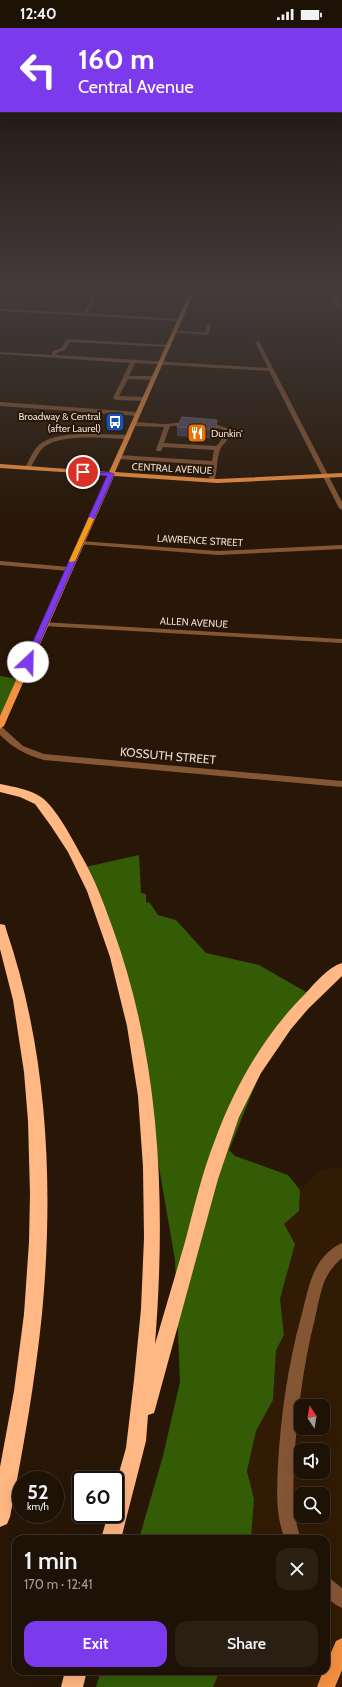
<!DOCTYPE html>
<html lang="en">
<head>
<meta charset="utf-8">
<style>
  :root { --surface:#1e1105; --page:#2b1f13; --text:#f1f3f6; --muted:#a19d9a; --line:#3c3127; --accent:#7c3aed }
  body { margin:0; font-family:Cabin,sans-serif; background:var(--page); color:var(--text); height:100vh; display:flex; flex-direction:column; font-size:15px; white-space:nowrap }
  * { box-sizing:border-box; margin:0 }
  p { font-size:13px; color:var(--muted) }
  .icon { flex:none; width:22px; height:22px; fill:none; stroke:currentColor; stroke-width:2; stroke-linecap:round; stroke-linejoin:round }
  .map { position:relative; flex:1; overflow:hidden }
  .sheet { position:absolute; left:12px; top:1507px; width:318px; height:140px; display:flex; flex-direction:column; background:var(--surface); border-radius:12px; box-shadow:0 4px 16px #0002,0 0 0 1px var(--line) }
  .sheet>* { flex:none }
  .banner { position:absolute; left:0px; top:0px; width:342px; height:84px; box-shadow:0 4px 16px #0002,0 0 0 1px var(--line); background:#7c3aed; color:#fff; overflow:hidden }
  .needle { width:26px; rotate:348deg }
  .buttons { position:absolute; left:294px; top:1371px; display:grid; gap:8px }
  .buttons a { display:grid; place-items:center; width:36px; height:36px; border-radius:8px; background:var(--surface); box-shadow:0 4px 16px #0002,0 0 0 1px var(--line); font-size:20px }
  .speed { position:absolute; left:12px; top:1443px; display:flex; gap:8px; font-size:20px; font-weight:700; text-align:center }
  .speed>* { display:grid; place-content:center; width:52px; height:52px; border-radius:50%; background:var(--surface); box-shadow:0 4px 16px #0002,0 0 0 1px var(--line); line-height:1 }
  .speed small { font-size:10px; font-weight:400 }
  .speed .limit { border:2px solid #111; border-radius:6px; background:#fff; color:#111 }
  .pin { position:absolute; display:grid; place-items:center; width:34px; height:34px; color:#fff; margin:-17px; border:2px solid #fff; border-radius:50%; box-shadow:0 1px 4px #0007 }
  .me { position:absolute; width:44px; margin:-22px; rotate:24deg; stroke-linejoin:round; filter:drop-shadow(0 0 3px #0008) }
  .turn { display:flex; align-items:center; gap:14px; height:84px; padding:0 12px; font-size:18px }
  .turn .icon { width:52px; height:52px; stroke-width:2.5 }
  .turn b { display:block; font-size:28px; line-height:34px }
  .round { display:grid; place-items:center; flex:none; width:42px; height:42px; border-radius:12px; background:var(--page) }
  .headline { display:flex; align-items:center; justify-content:space-between; height:68px; padding:0 12px }
  h1 { font-size:24px; font-weight:600; line-height:30px }
  .cta { display:flex; gap:8px; margin-top:auto; padding:8px 12px }
  .cta a { flex:1; height:46px; border-radius:12px; background:var(--accent); color:#fff; font-size:16px; font-weight:600; line-height:46px; text-align:center }
  .cta a+a { background:var(--page); color:var(--text) }
  .status { display:flex; justify-content:space-between; align-items:center; height:28px; padding:0 20px; background:var(--surface); direction:ltr }
  .status svg { height:11px; fill:currentColor }
  .map>svg:first-child { display:block }
  .built { fill:#311b05; fill-rule:evenodd }
  .forest { fill:#345c06 }
  .lines { fill:none; stroke-linecap:round; stroke-linejoin:round }
  .minor { fill:#855634; fill-rule:evenodd }
  .major { fill:#f39041; fill-rule:evenodd }
  .highway { fill:#ffb784; fill-rule:evenodd }
  .wall { fill:#483f53 }
  .building { fill:#5a5061; stroke:#706673 }
  .route { fill:#7c3aed; stroke:#51269a }
  .slow { fill:#f59e0b }
  .labels { text-anchor:middle; stroke-width:4; stroke-linejoin:round; paint-order:stroke }
  .far-poi-label { font-size:10px; fill:#ebded4; stroke:#281707; text-anchor:end }
  .far-street-label { font-size:10px; fill:#ebded4; stroke:#281707 }
  .street-label { font-size:12px; fill:#ebded4; stroke:#281707 }
</style>
</head>
<body>
<div class="status"><b>12:40</b><svg viewBox="0 0 49 12"><path d="M0 12V9h3v3zM5 12V6h3v6zM10 12V3h3v9zM15 12V0h3v12zM26 1h20v11H26zM47 4h2v5h-2z"/></svg></div>
<div class="map">
<svg width="342" height="1659" viewBox="0 0 342 1659">
  <rect width="100%" height="100%" fill="#281707"/>
  <path class="built" d="M342,1140V1659H213L220,1643H326V1511H251L254,1471L247,1443L256,1403L273,1372L276,1322L284,1307L280,1271L295,1216L284,1196L299,1183L300,1162L321,1141ZM301,1378H323V1400H301ZM301,1422H323V1444H301ZM301,1466H323V1488H301Z"/>
  <g class="forest">
    <polygon points="0,648 18,651 0,695"/>
    <polygon points="139,827 141,865 146,866 146,874 150,875 158,887 176,892 206,925 259,937 313,968 268,1030 258,1050 229,1122 235,1128 288,1147 300,1162 299,1183 284,1196 295,1216 280,1271 284,1307 276,1322 273,1372 256,1403 247,1443 254,1471 251,1511 139,1511 163,1428 180,1354 175,1232 150,1087 139,1009 81,840"/>
    <polygon points="101,1643 220,1643 213,1659 96,1659"/>
  </g>
  <g class="lines">
    <g class="minor">
      <polygon points="98,262 102,262 87,285 179,291 181,292 179,293 0,283 0,281 83,285"/>
      <polygon points="191,262 342,262 334,263 342,281 337,280 330,263 193,264"/>
      <polygon points="207,296 211,297 209,306 207,307 172,304 174,303 205,304"/>
      <polygon points="67,311 168,317 170,318 168,319 70,314 65,322 57,325 56,327 268,340 255,314 259,313 342,474 342,482 339,480 269,343 135,335 129,348 154,348 157,350 154,352 128,351 119,368 145,369 148,371 145,373 116,372 113,370 130,335 0,326 0,324 51,327 53,323 61,320"/>
      <polygon points="0,374 138,384 141,386 138,388 0,378"/>
      <path d="M189,394L210,395L227,400C232,413 223,414 220,422C216,432 218,443 214,453L209,452L211,437L119,431L116,429L119,427L212,433L214,422L163,419L161,423H157L156,422L164,399L134,398L131,396L134,394L164,396ZM196,397L222,401C224,408 221,414 216,418L164,415L170,398Z"/>
      <path d="M96,406L128,407L131,409L128,411C107,410 59,405 43,420C37,426 34,434 30,441L25,440C29,433 32,424 38,418C51,405 79,406 96,406Z"/>
      <polygon points="80,513 218,523 342,517 342,521 218,527 78,516 78,514"/>
      <polygon points="0,533 69,539 73,541 69,543 0,537"/>
      <polygon points="41,594 342,611 342,615 44,598 41,598"/>
      <path d="M0,699L3,700L23,718L44,726L342,753V759L44,732C26,727 13,720 0,707Z"/>
      <path d="M342,1215V1230C335,1236 329,1243 325,1252C320,1264 318,1278 315,1290C303,1338 297,1387 294,1436C293,1461 292,1487 301,1511H285C275,1487 277,1462 278,1436C281,1386 288,1337 301,1289C306,1271 309,1251 319,1235C325,1226 333,1219 342,1215Z"/>
      <polygon points="326,1549 332,1552 342,1560 342,1580 336,1577 326,1569"/>
    </g>
    <g class="major">
      <polygon points="191,262 195,262 115,444 217,451 342,445 342,449 217,455 114,448 4,698 0,701 0,688 108,447 0,440 0,436 109,444"/>
      <polygon points="342,1610 342,1642 335,1659 317,1659 323,1643 326,1643 326,1636 336,1613"/>
    </g>
    <g class="highway">
      <path d="M0,756C14,759 29,761 41,769C55,778 73,812 81,827C95,851 104,876 113,901C161,1033 166,1177 155,1316C165,1282 175,1248 185,1214C194,1180 202,1145 215,1112C235,1058 264,1007 305,966C315,955 328,939 342,935V948L308,981L291,1001L261,1045L239,1089L218,1151L156,1378L154,1385L148,1387L146,1413L121,1511H101L108,1486H115V1459L126,1420L134,1352L141,1281L144,1210L143,1139L138,1068L127,998L110,929L87,863L68,824L51,798L35,776L20,769L0,764Z"/>
      <path d="M0,896L5,897L6,901C48,1024 54,1158 42,1286C35,1354 23,1422 10,1489L7,1496L0,1499V1439L14,1363L24,1286L29,1214L30,1166L28,1093L24,1044L13,972L0,921Z"/>
      <polygon points="65,1643 87,1643 83,1659 61,1659"/>
    </g>
  </g>
  <polygon class="wall" points="177,399 217,402 216,411 177,408"/>
  <polygon class="building" points="182,389 217,392 216,402 177,399"/>
  <linearGradient id="sky" x2="0" y2="1"><stop stop-color="#160d04"/><stop offset="0.53" stop-color="#423c3c"/><stop offset="1" stop-color="#423c3c" stop-opacity="0"/></linearGradient>
  <rect width="342" height="494" fill="url(#sky)"/>
  <polygon class="route" points="81,443 111,445 114,446 31,634 28,636 25,636 24,634 107,448 83,446 80,444"/>
  <polygon class="slow" points="89,489 94,491 75,533 70,534 69,533"/>
  <defs>
    <symbol id="bus-square" viewBox="-11 -11 22 22"><rect x="-9" y="-9" width="18" height="18" rx="4" fill="#1a4fb4" stroke="#281707"/><path d="M-5-6H5V4H4V6H2V4H-2V6H-4V4H-5ZM-3.5-4V0h7V-4ZM-3.5 1.2v1.5H-2V1.2ZM2 1.2v1.5H3.5V1.2Z" fill="#fff"/></symbol>
    <symbol id="restaurant-square" viewBox="-11 -11 22 22"><rect x="-9" y="-9" width="18" height="18" rx="4" fill="#e8710a" stroke="#281707"/><path d="M-5-6h1v4h1v-4h1v4h1v-4h1v5L-1.5 .5V6h-2V.5L-5-1ZM5-6V6H3V1.5H1.5Q1.5-4 5-6Z" fill="#fff"/></symbol>
  </defs>
  <g fill-rule="evenodd">
    <use href="#bus-square" x="104" y="383" width="22" height="22"/>
    <use href="#restaurant-square" x="186" y="394" width="22" height="22"/>
  </g>
  <g class="labels">
    <g class="far-poi-label">
      <text x="101" y="392">Broadway &amp; Central<tspan x="101" dy="12">(after Laurel)</tspan></text>
      <text x="211" y="409" text-anchor="start">Dunkin'</text>
    </g>
    <g class="far-street-label">
      <text transform="translate(172 440) rotate(3)" y="4">CENTRAL AVENUE</text>
      <text transform="translate(200 512) rotate(3)" y="4">LAWRENCE STREET</text>
      <text transform="translate(194 594) rotate(3)" y="4">ALLEN AVENUE</text>
    </g>
    <g class="street-label">
      <text transform="translate(168 728) rotate(5)" y="4">KOSSUTH STREET</text>
    </g>
  </g>
</svg>
<div class="buttons">
<a><svg class="needle" viewBox="-14 -14 28 28"><path d="M0-13l5 13h-10z" fill="#e53935"/><path d="M0 13l5-13h-10z" fill="#a19d9a"/></svg></a>
<a><svg class="icon" aria-label="sound" viewBox="0 0 24 24"><path d="M4 9h4l5-4v14l-5-4H4zM17 9q2 3 0 6"/></svg></a>
<a><svg class="icon" aria-label="search" viewBox="0 0 24 24"><circle cx="10" cy="10" r="6"/><path d="M15 15l6 6"/></svg></a>
</div>
<div class="speed"><div>52<small>km/h</small></div><div class="limit">60</div></div>
<div class="pin" style="left:83px;top:444px;background:#d93025"><svg class="icon" aria-label="arrive" viewBox="0 0 24 24"><path d="M6 21V4h12l-3 4 3 4H6"/></svg></div>
<svg class="me" style="left:28px;top:634px" viewBox="-20 -20 40 40"><circle r="19" fill="#fff"/><path d="M0-13L10 11 0 6-10 11z" fill="#7c3aed"/></svg>
<div class="banner">
<div class="turn"><svg class="icon" aria-label="left" viewBox="0 0 24 24"><path d="M17 20v-9H6M10 6l-5 5 5 5"/></svg><div><b>160 m</b>Central Avenue</div></div>
</div>
<section class="sheet">
<div class="headline"><div><h1>1 min</h1><p>170 m · 12:41</p></div><a class="round"><svg class="icon" aria-label="close" viewBox="0 0 24 24"><path d="M6 6l12 12M18 6L6 18"/></svg></a></div>
<div class="cta"><a>Exit</a><a>Share</a></div>
</section>
</div>
</body>
</html>
